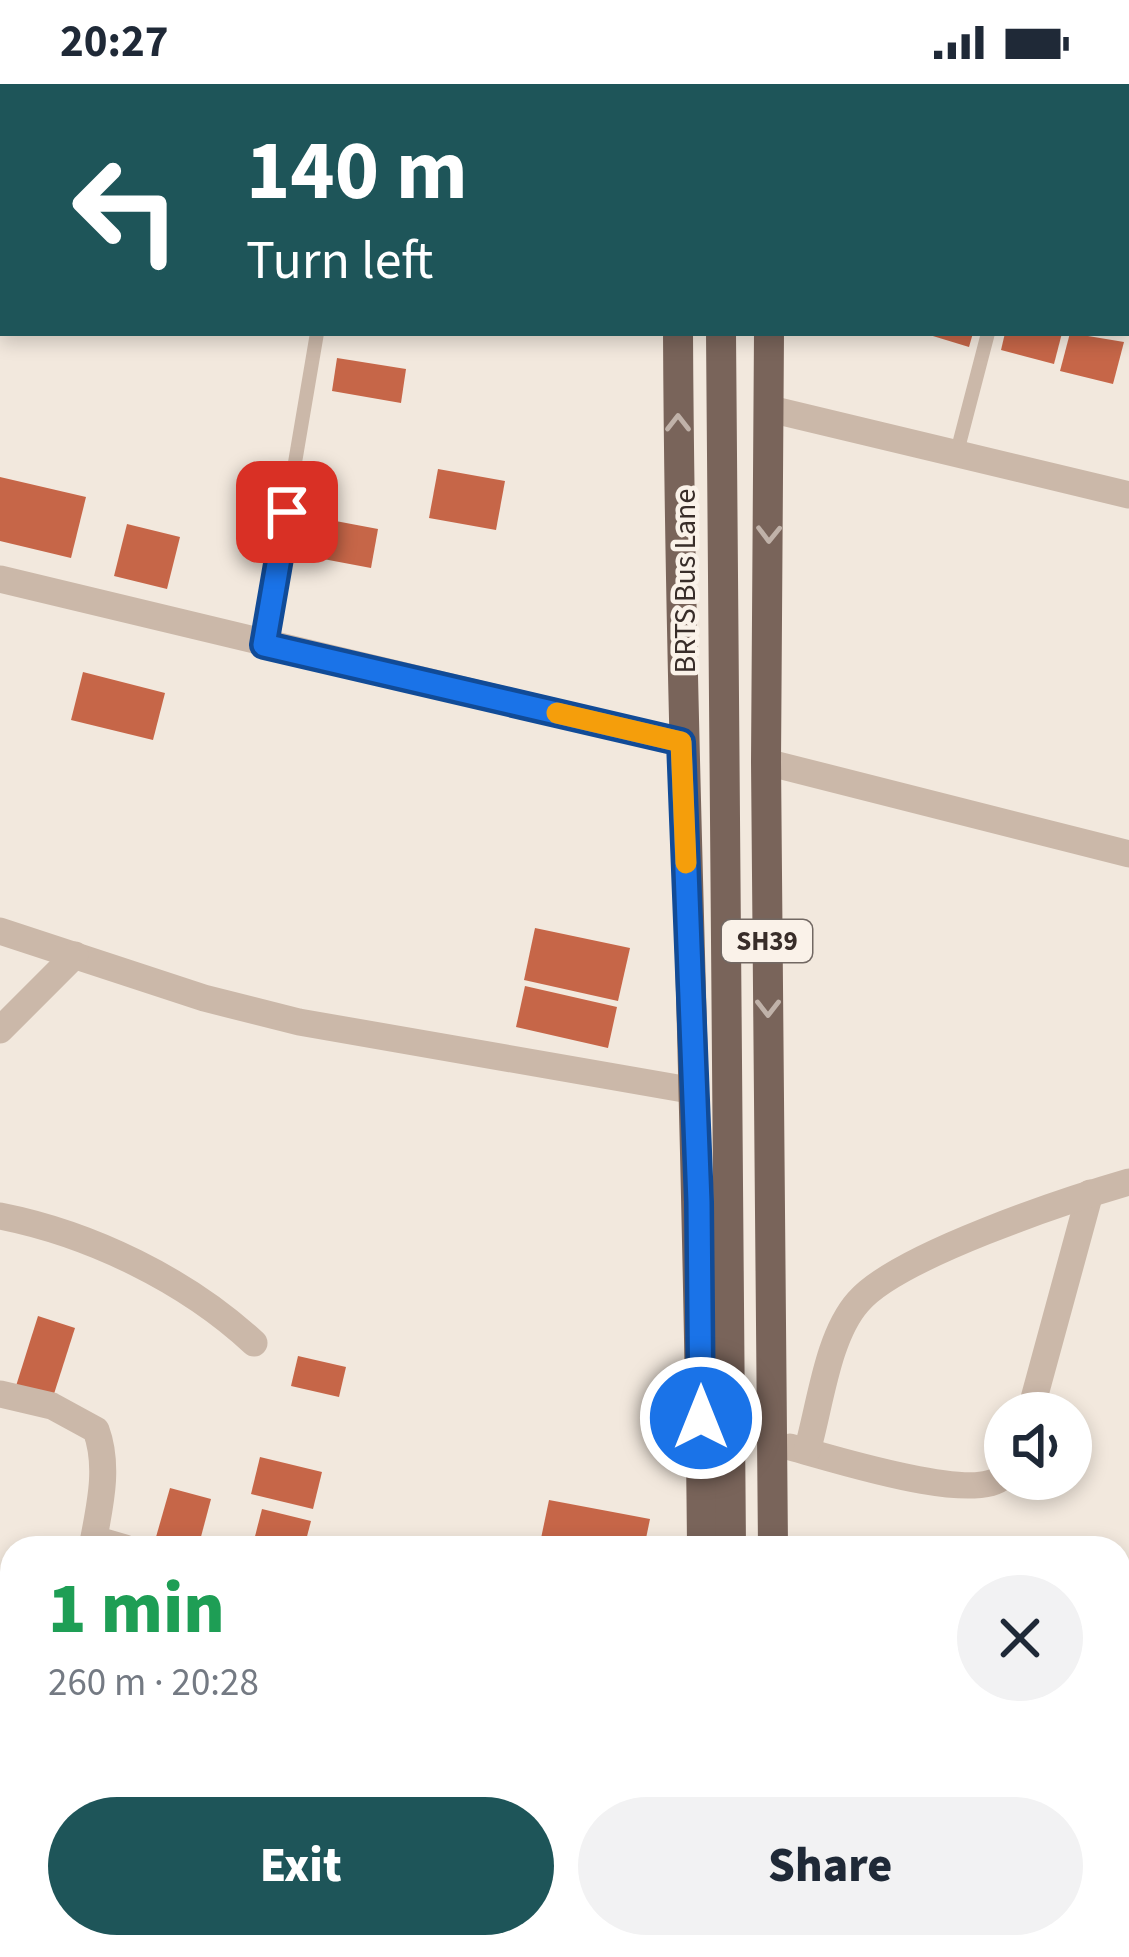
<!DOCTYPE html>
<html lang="en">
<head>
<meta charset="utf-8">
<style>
  :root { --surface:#fff; --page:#f2f2f3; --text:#1f2937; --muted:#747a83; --accent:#1e5559 }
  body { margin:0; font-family:"Source Sans 3",sans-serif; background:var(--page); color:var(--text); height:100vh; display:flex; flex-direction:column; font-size:45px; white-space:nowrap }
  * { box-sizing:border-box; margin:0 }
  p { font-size:39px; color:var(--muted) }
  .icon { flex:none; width:66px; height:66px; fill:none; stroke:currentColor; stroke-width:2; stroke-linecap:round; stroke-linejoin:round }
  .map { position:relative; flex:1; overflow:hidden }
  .sheet { position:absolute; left:0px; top:1452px; width:1131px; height:423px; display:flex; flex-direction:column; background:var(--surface); border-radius:36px 36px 0 0; box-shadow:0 6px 18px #0003 }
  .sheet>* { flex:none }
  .guide { position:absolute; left:0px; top:0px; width:1131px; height:252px; box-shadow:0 6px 18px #0003; background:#1e5559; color:#fff; overflow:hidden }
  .tools { position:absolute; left:984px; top:1308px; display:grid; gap:24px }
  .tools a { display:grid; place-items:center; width:108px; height:108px; border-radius:50%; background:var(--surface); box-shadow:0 6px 18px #0003; font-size:60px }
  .pin { position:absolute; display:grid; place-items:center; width:102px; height:102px; color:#fff; margin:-51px; border-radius:24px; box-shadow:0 6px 18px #0006 }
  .me { position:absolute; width:132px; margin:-66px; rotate:0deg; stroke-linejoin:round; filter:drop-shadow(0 0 9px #0008) }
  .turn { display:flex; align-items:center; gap:42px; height:252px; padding:0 48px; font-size:54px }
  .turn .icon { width:156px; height:156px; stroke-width:2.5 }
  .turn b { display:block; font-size:84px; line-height:102px }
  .round { display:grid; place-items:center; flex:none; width:126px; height:126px; border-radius:63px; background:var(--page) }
  .overview { display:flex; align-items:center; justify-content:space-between; height:204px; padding:0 48px }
  h1 { font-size:72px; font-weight:800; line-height:90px; color:#1e9e55 }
  .action { display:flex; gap:24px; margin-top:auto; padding:24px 48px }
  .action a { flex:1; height:138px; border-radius:72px; background:var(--accent); color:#fff; font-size:48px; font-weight:800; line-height:138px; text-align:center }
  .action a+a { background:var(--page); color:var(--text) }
  .status { display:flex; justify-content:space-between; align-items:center; height:84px; padding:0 60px; background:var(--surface); direction:ltr }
  .status svg { height:33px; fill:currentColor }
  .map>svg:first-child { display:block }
  .building { fill:#c66648 }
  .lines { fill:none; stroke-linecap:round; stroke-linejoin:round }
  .service { stroke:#cbb8a9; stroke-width:14 }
  .minor { stroke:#cbb8a9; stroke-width:27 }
  .primary { stroke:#79645a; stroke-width:30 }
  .oneway { stroke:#c0b2a9 }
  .route-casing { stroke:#114b97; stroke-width:30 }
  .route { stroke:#1a73e8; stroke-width:21 }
  .slow { stroke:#f59e0b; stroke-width:21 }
  .labels { text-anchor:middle; stroke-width:9; stroke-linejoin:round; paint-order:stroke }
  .shield { fill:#faf2e9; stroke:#726863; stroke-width:3 }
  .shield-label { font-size:27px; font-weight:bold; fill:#382d29 }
  .street-label { font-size:30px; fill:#382d29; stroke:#faf2e9 }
</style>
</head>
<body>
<div class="status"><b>20:27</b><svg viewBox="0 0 49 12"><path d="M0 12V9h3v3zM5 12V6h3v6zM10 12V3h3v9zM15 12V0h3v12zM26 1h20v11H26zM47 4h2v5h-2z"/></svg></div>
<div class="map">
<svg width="1129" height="1873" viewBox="0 0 1129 1873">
  <rect width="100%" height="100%" fill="#f2e8dd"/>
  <g class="building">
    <polygon points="923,249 973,249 969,263"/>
    <polygon points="1005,249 1062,249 1054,280 1001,266"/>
    <polygon points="1070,249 1124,258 1113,300 1060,287"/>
    <polygon points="337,274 406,285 401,319 332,307"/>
    <polygon points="438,385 505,397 496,446 429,434"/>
    <polygon points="0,393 86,413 71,474 0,457"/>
    <polygon points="309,432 378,445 371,484 302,471"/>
    <polygon points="127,440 180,453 167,505 114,492"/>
    <polygon points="83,588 165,609 153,656 71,636"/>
    <polygon points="535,844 630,864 618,917 524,896"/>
    <polygon points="525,902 617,923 608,964 516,943"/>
    <polygon points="38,1232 75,1244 53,1313 16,1302"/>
    <polygon points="298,1272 346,1283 339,1313 291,1302"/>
    <polygon points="260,1373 322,1388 313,1425 251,1410"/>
    <polygon points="170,1404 211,1415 198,1464 154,1460"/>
    <polygon points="549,1416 650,1435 644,1464 539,1464"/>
    <polygon points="262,1425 311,1437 304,1464 252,1464"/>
    <polygon points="82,1863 123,1863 117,1873 77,1873"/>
  </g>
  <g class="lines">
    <g class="service">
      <polyline points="957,368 988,249"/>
      <polyline points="264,561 317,249"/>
    </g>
    <g class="minor">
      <polyline points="619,3 620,0"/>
      <polyline points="0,49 3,49"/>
      <polyline points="770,325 1129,411"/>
      <polyline points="0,495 681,658"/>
      <polyline points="766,678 1129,770"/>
      <polyline points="0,847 204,914 299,938 695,1007"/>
      <polyline points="0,946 75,871"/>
      <path d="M0,1132C91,1150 186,1196 254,1259"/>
      <path d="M0,1310L52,1322L96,1346C110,1384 99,1425 92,1464"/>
      <polyline points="1030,1329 1090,1109"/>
      <path d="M790,1363C829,1373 980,1423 1005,1390"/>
      <path d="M807,1367C820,1323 827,1253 858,1218C897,1172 1067,1116 1129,1098"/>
      <polyline points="94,1455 125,1464"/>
      <polyline points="0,1509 12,1512"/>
      <polyline points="0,1711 12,1713"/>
      <polyline points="669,1863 700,1871"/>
    </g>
    <g class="primary">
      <polyline points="676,0 676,3"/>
      <polyline points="720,0 720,3"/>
      <polyline points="767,0 767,3"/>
      <path d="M678,249C680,654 699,1059 702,1464"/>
      <polyline points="721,249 731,1464"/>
      <polyline points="769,249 766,678 773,1464"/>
      <polyline points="700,1873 700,1863"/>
      <polyline points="727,1873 727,1863"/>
      <polyline points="768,1873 768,1863"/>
    </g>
  </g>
  <defs><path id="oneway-chevron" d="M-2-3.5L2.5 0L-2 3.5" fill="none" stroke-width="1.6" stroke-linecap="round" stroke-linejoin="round" transform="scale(3)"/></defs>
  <g class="oneway">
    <use href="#oneway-chevron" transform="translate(678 339) rotate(-90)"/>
    <use href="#oneway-chevron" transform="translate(769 450) rotate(91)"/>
    <use href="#oneway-chevron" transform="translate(768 924) rotate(90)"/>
  </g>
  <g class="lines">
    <defs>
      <polyline id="route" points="287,428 264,561 681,658 699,1118 701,1334"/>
    </defs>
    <use href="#route" class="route-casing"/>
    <use href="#route" class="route"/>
    <polyline class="slow" points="557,629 681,658 686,779"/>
  </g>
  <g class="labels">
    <rect class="shield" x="722" y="836" width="90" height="42" rx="9"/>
    <g class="shield-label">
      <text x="767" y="866">SH39</text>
    </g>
    <g class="street-label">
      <text transform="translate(685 497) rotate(-90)" y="10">BRTS Bus Lane</text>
    </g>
  </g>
</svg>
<div class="tools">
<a><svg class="icon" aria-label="sound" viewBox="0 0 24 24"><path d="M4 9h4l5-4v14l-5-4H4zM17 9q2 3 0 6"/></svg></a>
</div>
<div class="pin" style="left:287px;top:428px;background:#d93025"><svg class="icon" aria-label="arrive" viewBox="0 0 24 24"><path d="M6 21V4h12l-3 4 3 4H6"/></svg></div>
<svg class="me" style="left:701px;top:1334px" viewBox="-20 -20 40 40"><circle r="17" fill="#1a73e8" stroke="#fff" stroke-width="3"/><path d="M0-11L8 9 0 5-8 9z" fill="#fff"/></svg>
<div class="guide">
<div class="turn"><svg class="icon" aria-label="left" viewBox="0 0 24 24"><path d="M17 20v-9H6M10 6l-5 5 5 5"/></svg><div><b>140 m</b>Turn left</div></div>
</div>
<section class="sheet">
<div class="overview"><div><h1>1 min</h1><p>260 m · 20:28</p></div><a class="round"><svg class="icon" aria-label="close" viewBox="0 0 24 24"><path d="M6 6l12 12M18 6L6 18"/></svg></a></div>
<div class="action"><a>Exit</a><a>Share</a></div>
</section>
</div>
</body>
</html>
